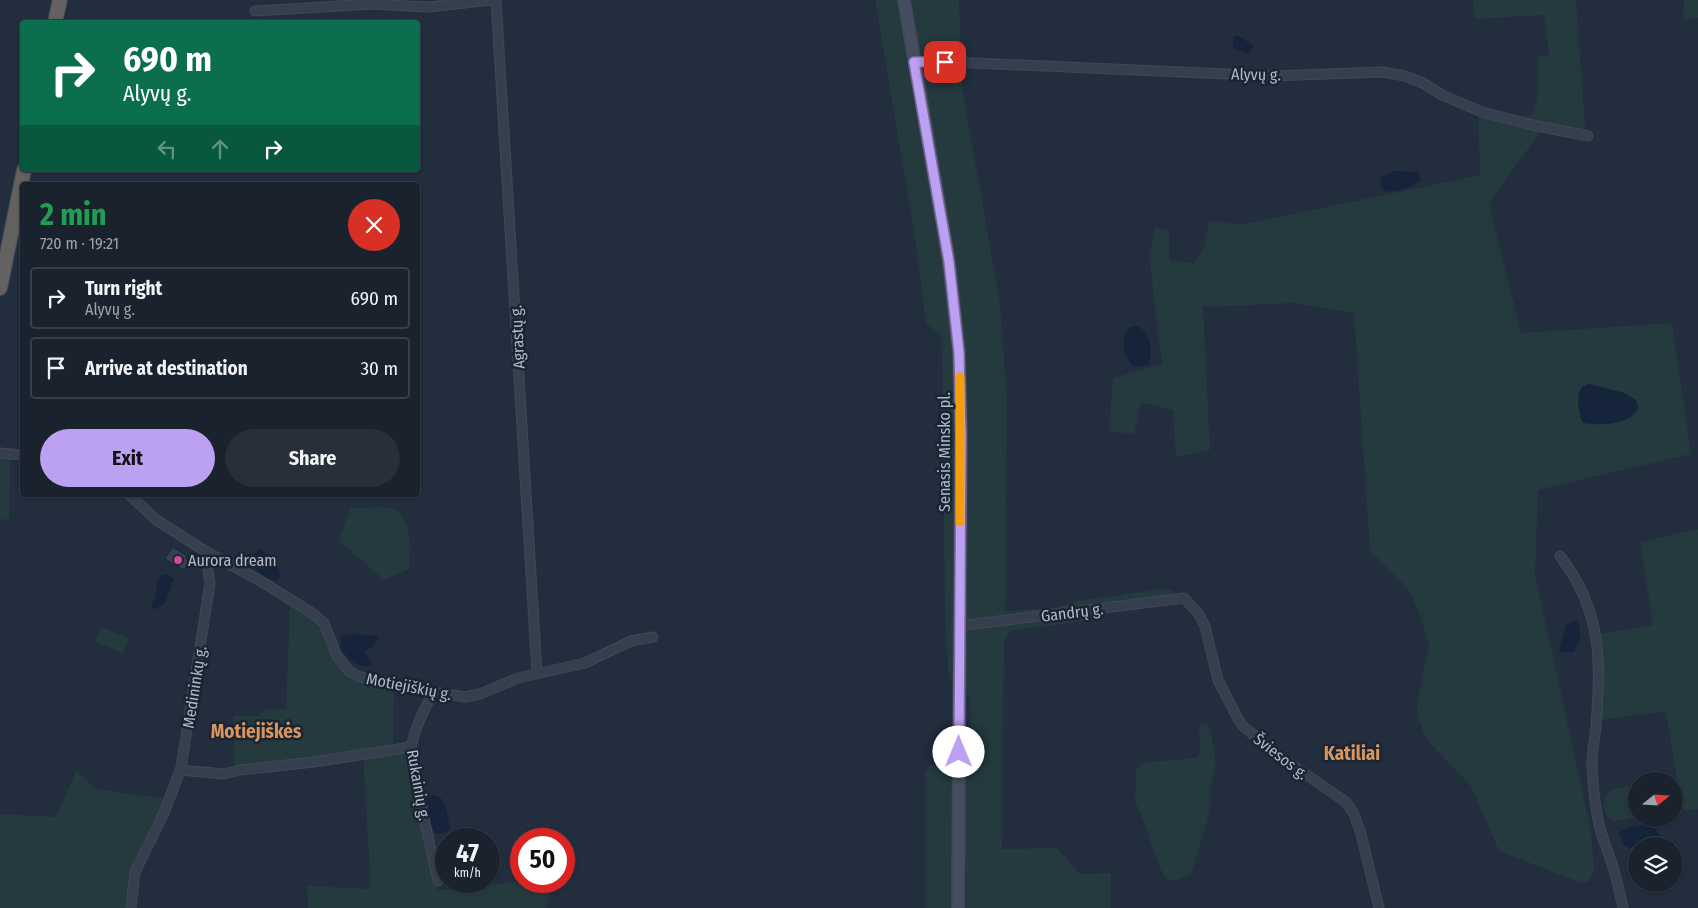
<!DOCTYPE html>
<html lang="en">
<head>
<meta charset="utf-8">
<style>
  :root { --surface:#1a222e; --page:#272f3a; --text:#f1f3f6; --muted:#9fa4aa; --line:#383f4a; --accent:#bca0f2 }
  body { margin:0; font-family:"Fira Sans Condensed",sans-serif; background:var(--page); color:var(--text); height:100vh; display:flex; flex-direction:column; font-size:19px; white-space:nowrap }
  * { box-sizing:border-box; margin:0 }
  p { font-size:16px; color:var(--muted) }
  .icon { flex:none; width:28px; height:28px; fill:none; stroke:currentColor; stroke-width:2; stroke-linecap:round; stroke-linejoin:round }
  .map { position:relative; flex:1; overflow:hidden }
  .side { position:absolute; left:20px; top:182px; width:400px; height:315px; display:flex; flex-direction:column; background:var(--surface); border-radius:5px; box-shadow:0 1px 4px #0004,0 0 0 1px var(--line) }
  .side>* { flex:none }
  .guide { position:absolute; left:20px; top:20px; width:400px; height:152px; border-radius:5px; box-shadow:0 1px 4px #0004,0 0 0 1px var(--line); background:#0b6e4f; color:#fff; overflow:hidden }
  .needle { width:32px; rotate:72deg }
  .controls { position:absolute; left:1628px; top:772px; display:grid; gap:10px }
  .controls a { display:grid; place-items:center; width:55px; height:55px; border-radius:50%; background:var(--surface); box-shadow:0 1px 4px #0004,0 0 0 1px var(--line); font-size:25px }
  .speed { position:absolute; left:435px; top:828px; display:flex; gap:10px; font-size:25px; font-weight:700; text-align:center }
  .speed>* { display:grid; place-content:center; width:65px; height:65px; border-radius:50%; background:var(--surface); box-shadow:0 1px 4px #0004,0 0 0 1px var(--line); line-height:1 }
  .speed small { font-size:12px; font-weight:400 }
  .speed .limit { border:8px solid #d22; background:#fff; color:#111 }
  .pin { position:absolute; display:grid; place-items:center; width:42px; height:42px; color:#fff; margin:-21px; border-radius:10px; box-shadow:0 2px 8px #0006 }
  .me { position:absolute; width:55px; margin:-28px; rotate:0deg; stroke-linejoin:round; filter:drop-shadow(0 0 4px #0008) }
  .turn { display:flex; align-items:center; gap:18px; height:105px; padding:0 20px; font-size:22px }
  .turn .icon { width:65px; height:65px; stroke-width:2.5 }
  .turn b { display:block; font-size:35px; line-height:42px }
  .lanes { display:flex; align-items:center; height:48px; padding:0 20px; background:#0003; justify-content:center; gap:25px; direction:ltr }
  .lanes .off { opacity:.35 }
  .round { display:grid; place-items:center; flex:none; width:52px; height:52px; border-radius:26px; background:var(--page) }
  .summary { display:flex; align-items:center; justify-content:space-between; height:85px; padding:0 20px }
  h1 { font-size:30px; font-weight:700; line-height:38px; color:#1e9e55 }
  .action { display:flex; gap:10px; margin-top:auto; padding:10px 20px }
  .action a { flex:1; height:58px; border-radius:30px; background:var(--accent); color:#111; font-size:20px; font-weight:700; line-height:58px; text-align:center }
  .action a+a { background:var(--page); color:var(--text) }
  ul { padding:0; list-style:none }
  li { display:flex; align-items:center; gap:15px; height:62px; margin:0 10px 8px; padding:0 10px; border:2px solid var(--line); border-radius:5px }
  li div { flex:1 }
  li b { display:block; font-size:19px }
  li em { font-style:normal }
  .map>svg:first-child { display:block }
  .green { fill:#243a3e; fill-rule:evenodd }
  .water { fill:#15243b }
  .building { fill:#344153; stroke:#1d2634 }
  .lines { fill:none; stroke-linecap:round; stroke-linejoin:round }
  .minor-casing { stroke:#3f4856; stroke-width:11 }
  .secondary-casing { stroke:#3f4856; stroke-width:14 }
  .trunk-casing { stroke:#414a58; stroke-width:16 }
  .minor { stroke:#363f4d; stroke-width:9 }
  .secondary { stroke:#444e60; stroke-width:11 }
  .trunk { stroke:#646260; stroke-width:14 }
  .route-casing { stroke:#7a689d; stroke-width:12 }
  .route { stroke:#bca0f2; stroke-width:9 }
  .slow { stroke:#f59e0b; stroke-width:9 }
  .hotel-dot { fill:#d1479c; stroke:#1b2432; stroke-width:2 }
  .labels { text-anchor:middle; stroke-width:5; stroke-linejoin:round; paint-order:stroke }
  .street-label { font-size:16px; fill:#b2bac8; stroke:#1b2432 }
  .poi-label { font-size:16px; fill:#b2bac8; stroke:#1b2432; text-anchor:start }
  .quarter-label { font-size:19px; font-weight:bold; fill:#d8955d; stroke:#1b2432 }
</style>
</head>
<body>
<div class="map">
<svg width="1698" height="908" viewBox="0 0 1698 908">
  <rect width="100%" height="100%" fill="#222d3d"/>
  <g class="green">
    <polygon points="875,0 959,0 963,93 1000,303 1007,401 1005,611 1054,608 1078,601 1163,589 1173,591 1171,595 1112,605 1096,619 1010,631 1004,643 1002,849 1057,848 1080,874 1111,873 1111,908 925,908 925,773 930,765 938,764 969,778 971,698 949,679 945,622 942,336 926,323 914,230"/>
    <path d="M1473,0H1576L1586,140L1541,131L1489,203L1521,333L1672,323L1691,454L1538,490L1535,575L1591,830L1594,871L1589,881L1581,883L1499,851L1471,786L1426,739L1418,717L1417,703L1429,645L1418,609L1407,588L1370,551L1354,313L1295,303L1203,307L1210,450L1176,457L1173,410L1141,403L1134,434L1109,431L1113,378L1162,364L1149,256L1155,228L1169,230V260L1193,263L1204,248L1209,220L1240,225L1480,175L1478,108L1522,116L1533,115L1538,94V56H1549L1544,15L1475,19ZM1589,384L1624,393L1634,416L1624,421L1593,424L1582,387Z"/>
    <polygon points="1684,0 1698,0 1698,18 1683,19"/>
    <polygon points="0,456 10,457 9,519 0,520"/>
    <path d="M384,507C415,510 410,547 409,569L384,580L339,541L350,508Z"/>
    <polygon points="1698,529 1698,809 1674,812 1672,781 1677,780 1666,711 1600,720 1598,634 1653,625 1640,542"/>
    <polygon points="290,602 316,620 343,668 394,686 393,747 234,773 233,716 258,716 265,709 286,709"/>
    <polygon points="102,627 129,639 123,654 95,641"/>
    <polygon points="1205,723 1210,727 1216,763 1211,783 1210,808 1207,821 1191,874 1177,880 1169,880 1162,873 1150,841 1147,828 1135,802 1136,769 1146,762 1197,758 1200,753 1199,725"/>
    <polygon points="407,750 438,890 515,882 549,895 546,908 308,908 307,886 371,889 363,756"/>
    <polygon points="76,771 96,789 167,799 148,841 127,908 0,908 0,814 56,817"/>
    <path d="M1636,786V818L1615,821L1610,819C1605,815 1604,811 1604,804C1604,787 1623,787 1636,786Z"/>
  </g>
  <g class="water">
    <polygon points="1237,35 1254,46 1249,54 1233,48 1233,37"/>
    <path d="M1394,171L1418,172L1421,179C1413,188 1395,193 1384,191L1380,185L1381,177Z"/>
    <path d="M1136,326C1151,330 1152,352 1149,365L1134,367C1123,355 1120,343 1128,328Z"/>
    <path d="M1589,384L1624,393L1636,400L1639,408C1627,425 1602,426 1583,423C1579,416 1575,394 1582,387C1583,386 1588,384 1589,384Z"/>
    <polygon points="261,549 278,568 281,576 276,581 264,577 250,563 250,557"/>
    <path d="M166,574L174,579L165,603L156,609L152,608C152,606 158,582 159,579C161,575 162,575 166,574Z"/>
    <path d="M1575,621L1578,622C1582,635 1581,643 1573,652H1560L1559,649L1566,625Z"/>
    <path d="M349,634L380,636L372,647L364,652L371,661L369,666C356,669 347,657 340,648L341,637Z"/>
    <path d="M435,795C447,798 447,817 450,827L448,831L441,834L435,833L431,825L427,800L430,796Z"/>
    <path d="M1641,826C1653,826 1656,827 1662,839L1659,846H1636L1634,850L1625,846L1619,834C1623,826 1632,827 1641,826Z"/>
  </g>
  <polygon class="building" points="173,547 187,556 185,558 190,562 184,570 177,566 176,567 165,558"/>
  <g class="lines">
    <defs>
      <g id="minor">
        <polyline points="496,0 537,673"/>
        <polyline points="255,11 373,4 428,7 492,0"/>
        <polyline points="914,62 928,61 1272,76 1382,72 1405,76 1423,83 1442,95 1482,112 1532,125 1588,136"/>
        <polyline points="0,453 22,455"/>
        <polyline points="130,495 155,519 205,551 210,583 181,768 164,813 135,872 131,908"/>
        <polyline points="205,551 259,580 312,613 324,623 337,656 349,671 360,677 433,692 465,697 480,694 518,678 585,663 631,641 653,637"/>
        <path d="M1560,556C1602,610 1601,661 1596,726C1595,739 1591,754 1592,767C1593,786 1595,806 1599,824C1602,839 1609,853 1613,867C1617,880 1620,894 1623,908"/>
        <polyline points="959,626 1184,598 1198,613 1205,626 1218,680 1237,717 1243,726 1279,756 1346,802 1354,814 1361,834 1379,908"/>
        <path d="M433,692C422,715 410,735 411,760L438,881"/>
        <polyline points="180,770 224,774 240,770 314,762 411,747"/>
      </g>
      <polyline id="secondary" points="904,0 949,262 959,353 961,435 958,908"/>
      <g id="trunk">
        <polyline points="55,22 60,0"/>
        <polyline points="0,288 24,170"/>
      </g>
    </defs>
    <use href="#minor" class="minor-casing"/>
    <use href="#secondary" class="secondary-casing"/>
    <use href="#trunk" class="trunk-casing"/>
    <use href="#minor" class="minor"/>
    <use href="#secondary" class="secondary"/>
    <use href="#trunk" class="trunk"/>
  </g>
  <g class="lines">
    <defs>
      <polyline id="route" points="945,62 914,62 949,262 959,353 961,435 959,752"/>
    </defs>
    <use href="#route" class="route-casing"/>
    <use href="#route" class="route"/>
    <polyline class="slow" points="960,377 960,522"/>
  </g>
  <circle class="hotel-dot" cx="178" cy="560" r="5"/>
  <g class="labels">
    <g class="street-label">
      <text transform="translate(1256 74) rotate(1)" y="6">Alyvų g.</text>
      <text transform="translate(517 337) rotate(-93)" y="6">Agrastų g.</text>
      <text transform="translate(944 452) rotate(-90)" y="6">Senasis Minsko pl.</text>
      <text transform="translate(1072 612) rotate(-7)" y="6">Gandrų g.</text>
      <text transform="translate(409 686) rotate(11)" y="6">Motiejiškių g.</text>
      <text transform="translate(194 687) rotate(-81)" y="6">Medininkų g.</text>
      <text transform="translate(1281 756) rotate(38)" y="6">Šviesos g.</text>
      <text transform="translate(419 785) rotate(80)" y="6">Rukainių g.</text>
    </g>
    <g class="poi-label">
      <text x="188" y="566">Aurora dream</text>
    </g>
    <g class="quarter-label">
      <text x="256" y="738">Motiejiškės</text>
      <text x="1352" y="760">Katiliai</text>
    </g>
  </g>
</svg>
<div class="controls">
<a><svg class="needle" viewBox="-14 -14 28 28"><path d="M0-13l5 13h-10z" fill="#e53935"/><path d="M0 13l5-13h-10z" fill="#9fa4aa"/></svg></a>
<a><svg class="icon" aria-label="layers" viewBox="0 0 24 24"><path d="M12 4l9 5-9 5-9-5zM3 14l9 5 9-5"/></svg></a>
</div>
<div class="speed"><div>47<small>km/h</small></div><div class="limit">50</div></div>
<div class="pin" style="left:945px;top:62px;background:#d93025"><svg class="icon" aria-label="arrive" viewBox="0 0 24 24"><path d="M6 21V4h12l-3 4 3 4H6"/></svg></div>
<svg class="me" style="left:959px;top:752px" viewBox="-20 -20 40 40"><circle r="19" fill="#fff"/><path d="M0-13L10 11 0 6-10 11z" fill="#bca0f2"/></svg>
<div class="guide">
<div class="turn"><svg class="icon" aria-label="right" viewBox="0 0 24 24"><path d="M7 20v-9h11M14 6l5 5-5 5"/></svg><div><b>690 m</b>Alyvų g.</div></div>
<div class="lanes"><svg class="icon off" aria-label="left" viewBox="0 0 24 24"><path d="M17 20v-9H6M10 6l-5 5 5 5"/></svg><svg class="icon off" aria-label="ahead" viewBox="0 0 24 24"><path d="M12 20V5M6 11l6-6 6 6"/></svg><svg class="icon" aria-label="right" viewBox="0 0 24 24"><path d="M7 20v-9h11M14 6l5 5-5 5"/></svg></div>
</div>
<section class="side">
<div class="summary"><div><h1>2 min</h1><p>720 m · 19:21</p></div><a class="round" style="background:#d93025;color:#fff"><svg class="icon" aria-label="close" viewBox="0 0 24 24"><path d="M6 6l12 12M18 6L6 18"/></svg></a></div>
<ul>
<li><svg class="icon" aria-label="right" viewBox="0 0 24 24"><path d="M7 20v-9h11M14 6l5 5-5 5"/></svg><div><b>Turn right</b><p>Alyvų g.</p></div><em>690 m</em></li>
<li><svg class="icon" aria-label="arrive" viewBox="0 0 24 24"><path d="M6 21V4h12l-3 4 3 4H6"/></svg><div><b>Arrive at destination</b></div><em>30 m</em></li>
</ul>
<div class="action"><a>Exit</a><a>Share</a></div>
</section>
</div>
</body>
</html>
